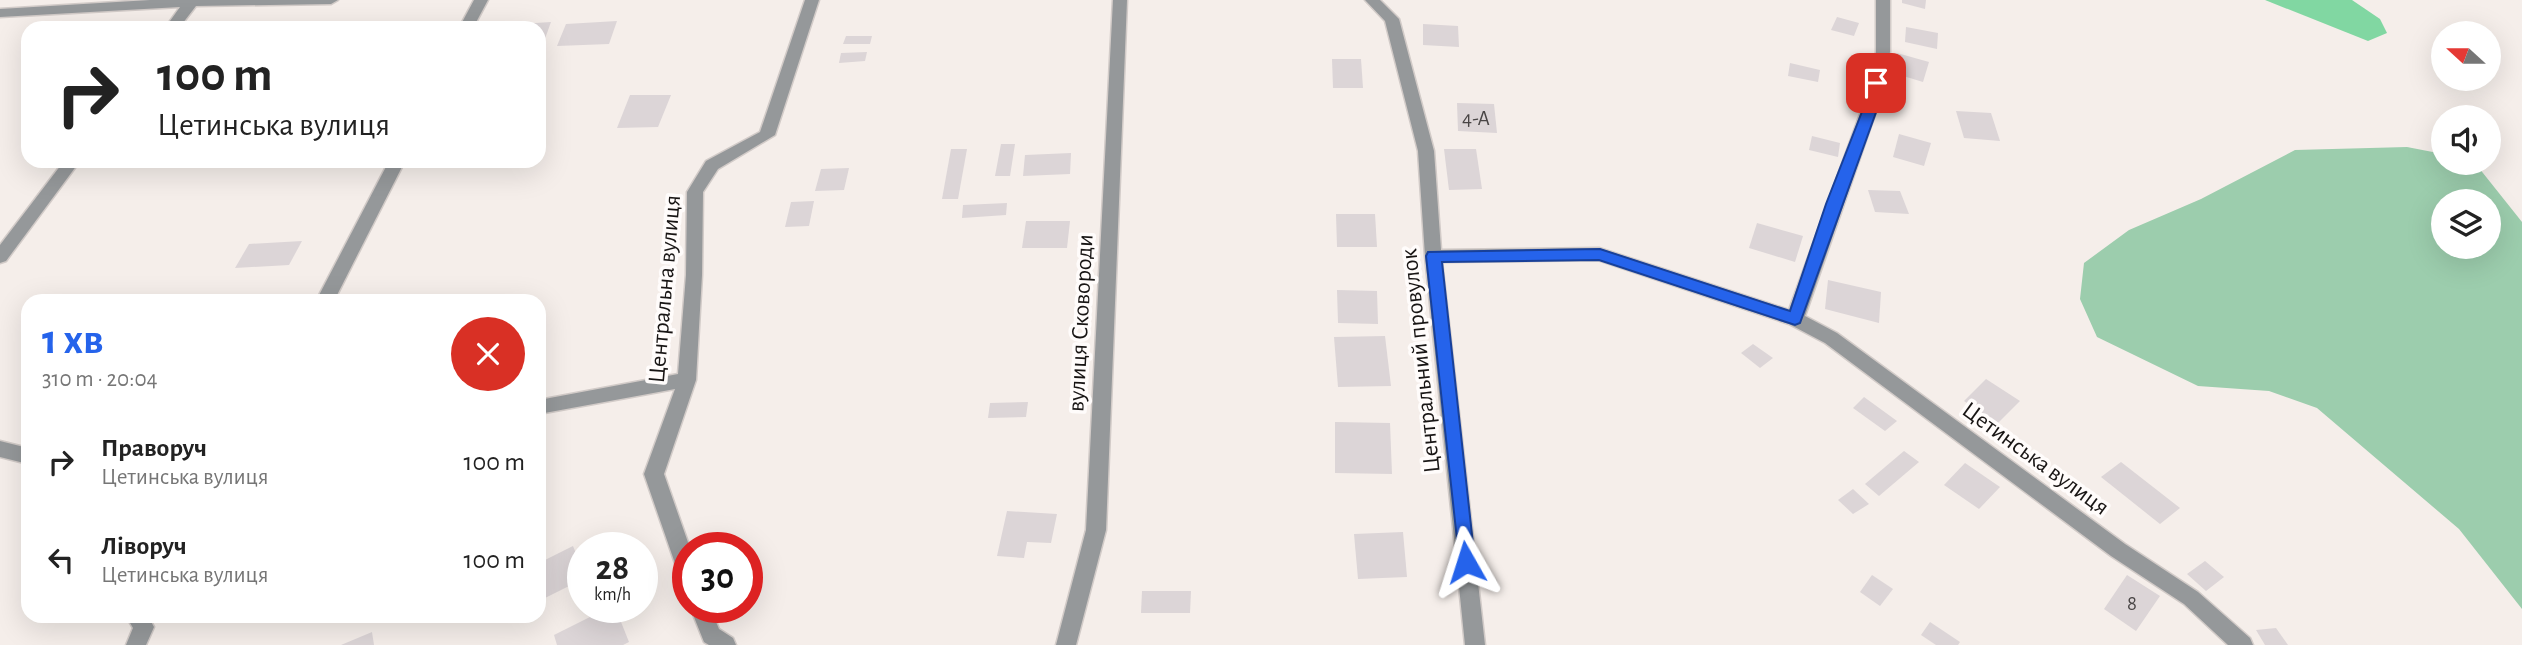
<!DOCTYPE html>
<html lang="uk">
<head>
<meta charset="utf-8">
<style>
  :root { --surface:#fff; --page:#f2f2f2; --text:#222; --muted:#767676; --accent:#2563eb }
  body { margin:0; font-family:"Alegreya Sans",sans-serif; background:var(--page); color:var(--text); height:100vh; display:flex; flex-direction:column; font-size:26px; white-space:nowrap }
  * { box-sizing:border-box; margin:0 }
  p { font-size:23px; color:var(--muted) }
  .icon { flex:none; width:38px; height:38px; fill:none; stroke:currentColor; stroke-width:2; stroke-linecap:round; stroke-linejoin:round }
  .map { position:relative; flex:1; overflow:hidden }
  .details { position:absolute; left:21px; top:294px; width:525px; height:329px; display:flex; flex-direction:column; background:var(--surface); border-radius:21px; box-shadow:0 7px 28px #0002 }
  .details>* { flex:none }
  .guide { position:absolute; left:21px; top:21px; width:525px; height:147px; border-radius:21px; box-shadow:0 7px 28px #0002; background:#fff; color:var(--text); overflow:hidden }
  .needle { width:46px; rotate:291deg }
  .controls { position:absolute; left:2431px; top:21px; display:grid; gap:14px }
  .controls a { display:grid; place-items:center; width:70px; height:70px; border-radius:50%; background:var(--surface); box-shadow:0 7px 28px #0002; font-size:35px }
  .speed { position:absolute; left:567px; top:532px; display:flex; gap:14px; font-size:35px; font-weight:700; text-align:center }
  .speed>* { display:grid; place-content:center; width:91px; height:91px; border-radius:50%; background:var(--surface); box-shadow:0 7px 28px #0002; line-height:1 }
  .speed small { font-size:18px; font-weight:400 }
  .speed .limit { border:10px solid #d22; background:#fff; color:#111 }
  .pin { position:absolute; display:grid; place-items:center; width:60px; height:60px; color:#fff; margin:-30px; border-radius:14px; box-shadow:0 4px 10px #0006 }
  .me { position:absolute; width:77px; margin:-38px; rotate:354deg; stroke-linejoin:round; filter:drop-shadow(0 0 5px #0008) }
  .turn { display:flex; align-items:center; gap:24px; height:147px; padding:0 21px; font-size:32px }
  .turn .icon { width:91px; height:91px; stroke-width:2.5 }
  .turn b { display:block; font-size:49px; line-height:60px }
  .round { display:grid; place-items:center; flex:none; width:74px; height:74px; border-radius:37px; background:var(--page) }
  .headline { display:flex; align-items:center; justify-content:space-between; height:119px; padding:0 21px }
  h1 { font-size:42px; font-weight:700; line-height:52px; color:var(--accent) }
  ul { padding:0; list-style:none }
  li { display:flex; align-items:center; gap:21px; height:98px; padding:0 21px }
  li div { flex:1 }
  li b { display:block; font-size:26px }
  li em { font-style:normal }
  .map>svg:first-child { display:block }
  .green { fill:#9ccdad; fill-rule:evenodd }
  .forest { fill:#81d7a2 }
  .building { fill:#dcd5d7 }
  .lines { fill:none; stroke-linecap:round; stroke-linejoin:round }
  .minor-casing { stroke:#d2cbc8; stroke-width:3 }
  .minor { fill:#95989a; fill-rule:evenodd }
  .route { fill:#2563eb; stroke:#184099; stroke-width:2 }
  .labels { text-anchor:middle; stroke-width:7; stroke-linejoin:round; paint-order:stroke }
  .number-label { font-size:21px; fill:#494545 }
  .street-label { font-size:24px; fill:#181514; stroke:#fffcfb }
</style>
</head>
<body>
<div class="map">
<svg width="2522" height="645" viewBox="0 0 2522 645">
  <rect width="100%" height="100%" fill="#f5eeea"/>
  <path class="green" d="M2407,147L2443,154V163H2475L2522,222V609L2459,529L2317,408L2269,391L2198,386L2097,337L2080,299L2084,263L2129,230L2201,199L2295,150ZM2443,201H2488V247H2443Z"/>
  <polygon class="forest" points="2265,0 2352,0 2380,19 2387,33 2368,41"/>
  <g class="building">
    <polygon points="1902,0 1926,0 1925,9 1902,3"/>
    <polygon points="1837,17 1859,23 1854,36 1831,30"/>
    <polygon points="617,21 609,44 557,46 566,24"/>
    <polygon points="551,22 542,47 539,48 539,28 503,28 504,25"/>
    <polygon points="1423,24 1458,26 1459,47 1423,45"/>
    <polygon points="1906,27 1938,33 1937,49 1905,42"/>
    <polygon points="846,36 872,36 870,44 843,44"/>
    <polygon points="867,52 865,61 839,63 841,53"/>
    <polygon points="1897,53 1929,62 1923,82 1890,72"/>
    <polygon points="1332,59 1361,59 1363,88 1333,88"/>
    <polygon points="1790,63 1820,70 1818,82 1788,76"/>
    <polygon points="630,95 671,95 658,127 617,128"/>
    <polygon points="1457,103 1494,104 1497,133 1458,131"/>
    <polygon points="1956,111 1991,113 2000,141 1964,138"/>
    <polygon points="1899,134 1931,143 1924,166 1893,157"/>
    <polygon points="1812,136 1840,143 1838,157 1809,150"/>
    <polygon points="1001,144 1015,144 1010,176 995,176"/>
    <polygon points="951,149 967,149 958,199 942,199"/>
    <polygon points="1444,149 1476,149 1482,189 1449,190"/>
    <polygon points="1071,153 1070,174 1023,176 1025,155"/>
    <polygon points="849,168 844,190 815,191 821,169"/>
    <polygon points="1868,190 1900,191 1909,214 1875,212"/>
    <polygon points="814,201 809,226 785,227 791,202"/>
    <polygon points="1007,203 1006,215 962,218 963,205"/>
    <polygon points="1336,214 1375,214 1377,247 1337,247"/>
    <polygon points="1026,221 1070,221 1067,248 1022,248"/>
    <polygon points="1757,223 1803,236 1795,262 1749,248"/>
    <polygon points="302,241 289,265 235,268 249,244"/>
    <polygon points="1828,280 1881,292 1879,323 1825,309"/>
    <polygon points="1337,290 1377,291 1378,324 1338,323"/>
    <polygon points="1385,336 1391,386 1338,387 1334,337"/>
    <polygon points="1753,344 1773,358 1760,368 1741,353"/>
    <polygon points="1986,379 2020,401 1997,424 1964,401"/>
    <polygon points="1864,397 1897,421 1885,431 1853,408"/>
    <polygon points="1028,402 1026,417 988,418 990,403"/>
    <polygon points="1335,422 1390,423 1392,474 1335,473"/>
    <polygon points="1904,451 1919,462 1879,496 1865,484"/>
    <polygon points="2121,462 2180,508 2160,524 2101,477"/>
    <polygon points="1965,463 2000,487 1979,509 1944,485"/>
    <polygon points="1853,489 1869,504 1853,514 1838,500"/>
    <polygon points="1007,511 1057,514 1051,543 1027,542 1024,558 997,556"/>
    <polygon points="1403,532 1407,577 1358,579 1354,534"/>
    <polygon points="573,546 583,571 583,579 539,601 539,563"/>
    <polygon points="2205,561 2224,577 2206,591 2187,574"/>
    <polygon points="1872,575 1893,589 1880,606 1860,592"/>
    <polygon points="2127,575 2160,596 2136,631 2104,609"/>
    <polygon points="1142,591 1191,591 1190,613 1141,613"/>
    <polygon points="610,607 615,607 629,642 623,645 557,645 554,635"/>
    <polygon points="1930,622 1960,642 1958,645 1936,645 1921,635"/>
    <polygon points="2276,628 2288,645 2265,645 2256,630"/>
    <polygon points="372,632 374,645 341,645"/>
  </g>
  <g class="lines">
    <defs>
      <g id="minor">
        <polygon points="150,0 338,0 331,4 196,6 179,28 165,28 180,7 0,17 0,9"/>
        <polygon points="474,0 488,0 473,28 459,28"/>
        <polygon points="805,0 819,0 775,135 718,169 703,192 702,275 696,380 664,474 690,548 688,581 681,578 678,572 644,474 675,389 539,414 539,400 678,374 686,275 687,192 706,161 760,132"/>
        <polygon points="1113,0 1127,0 1106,530 1076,645 1056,645 1086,530"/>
        <polygon points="1365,0 1380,0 1399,19 1434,151 1441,250 1599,248 1789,310 1864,103 1876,52 1876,0 1890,0 1890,52 1879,103 1805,316 1837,333 2125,544 2198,592 2250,638 2253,645 2228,645 2184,604 2111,556 1825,343 1789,324 1598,260 1442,262 1485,645 1465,645 1425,256 1418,151 1385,21"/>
        <polygon points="64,161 80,161 6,261 0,263 0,245"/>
        <polygon points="389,161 405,161 334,301 316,301"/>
        <polygon points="0,441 28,448 28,464 0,457"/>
        <polygon points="690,607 710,607 719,629 733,638 736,645 709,645 704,642"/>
        <polygon points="126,616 148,616 154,627 146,645 126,645 133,628"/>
      </g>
    </defs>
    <use href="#minor" class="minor-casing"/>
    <use href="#minor" class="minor"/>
  </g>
  <polygon class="route" points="1876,79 1883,83 1879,104 1800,323 1795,325 1599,260 1442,262 1475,562 1472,567 1466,570 1460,567 1426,256 1428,252 1600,249 1790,311 1826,204 1865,104 1870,83"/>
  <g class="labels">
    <g class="number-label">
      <text x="1476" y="125">4-А</text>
      <text x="2132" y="610">8</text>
    </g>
    <g class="street-label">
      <text transform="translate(664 289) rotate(-85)" y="8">Центральна вулиця</text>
      <text transform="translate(1080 323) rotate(-87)" y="8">вулиця Сковороди</text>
      <text transform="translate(1420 361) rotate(-96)" y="8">Центральний провулок</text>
      <text transform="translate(2036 458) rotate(36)" y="8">Цетинська вулиця</text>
    </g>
  </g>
</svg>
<div class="controls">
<a><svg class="needle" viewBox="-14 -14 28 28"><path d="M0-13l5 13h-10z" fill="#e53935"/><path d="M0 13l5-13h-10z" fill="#767676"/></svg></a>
<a><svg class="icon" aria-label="sound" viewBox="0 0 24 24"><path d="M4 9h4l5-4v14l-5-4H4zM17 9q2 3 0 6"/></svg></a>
<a><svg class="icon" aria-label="layers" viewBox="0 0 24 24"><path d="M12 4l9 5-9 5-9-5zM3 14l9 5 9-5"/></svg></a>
</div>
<div class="speed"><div>28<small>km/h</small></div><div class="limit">30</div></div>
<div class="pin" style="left:1876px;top:83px;background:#d93025"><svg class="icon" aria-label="arrive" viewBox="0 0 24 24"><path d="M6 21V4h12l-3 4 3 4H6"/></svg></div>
<svg class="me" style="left:1466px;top:562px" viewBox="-20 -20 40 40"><path d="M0-17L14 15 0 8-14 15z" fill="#2563eb" stroke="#fff" stroke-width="4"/></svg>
<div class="guide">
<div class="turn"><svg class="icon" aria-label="right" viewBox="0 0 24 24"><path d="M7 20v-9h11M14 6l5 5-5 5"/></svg><div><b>100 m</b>Цетинська вулиця</div></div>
</div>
<section class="details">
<div class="headline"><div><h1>1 хв</h1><p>310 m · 20:04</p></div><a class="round" style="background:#d93025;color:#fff"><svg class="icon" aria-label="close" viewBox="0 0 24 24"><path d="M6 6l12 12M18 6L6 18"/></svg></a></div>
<ul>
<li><svg class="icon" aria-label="right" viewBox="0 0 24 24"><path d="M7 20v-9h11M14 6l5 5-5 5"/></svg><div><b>Праворуч</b><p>Цетинська вулиця</p></div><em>100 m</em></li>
<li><svg class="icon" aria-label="left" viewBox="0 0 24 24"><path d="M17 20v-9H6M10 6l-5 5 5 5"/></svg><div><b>Ліворуч</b><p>Цетинська вулиця</p></div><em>100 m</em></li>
</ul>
</section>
</div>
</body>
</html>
